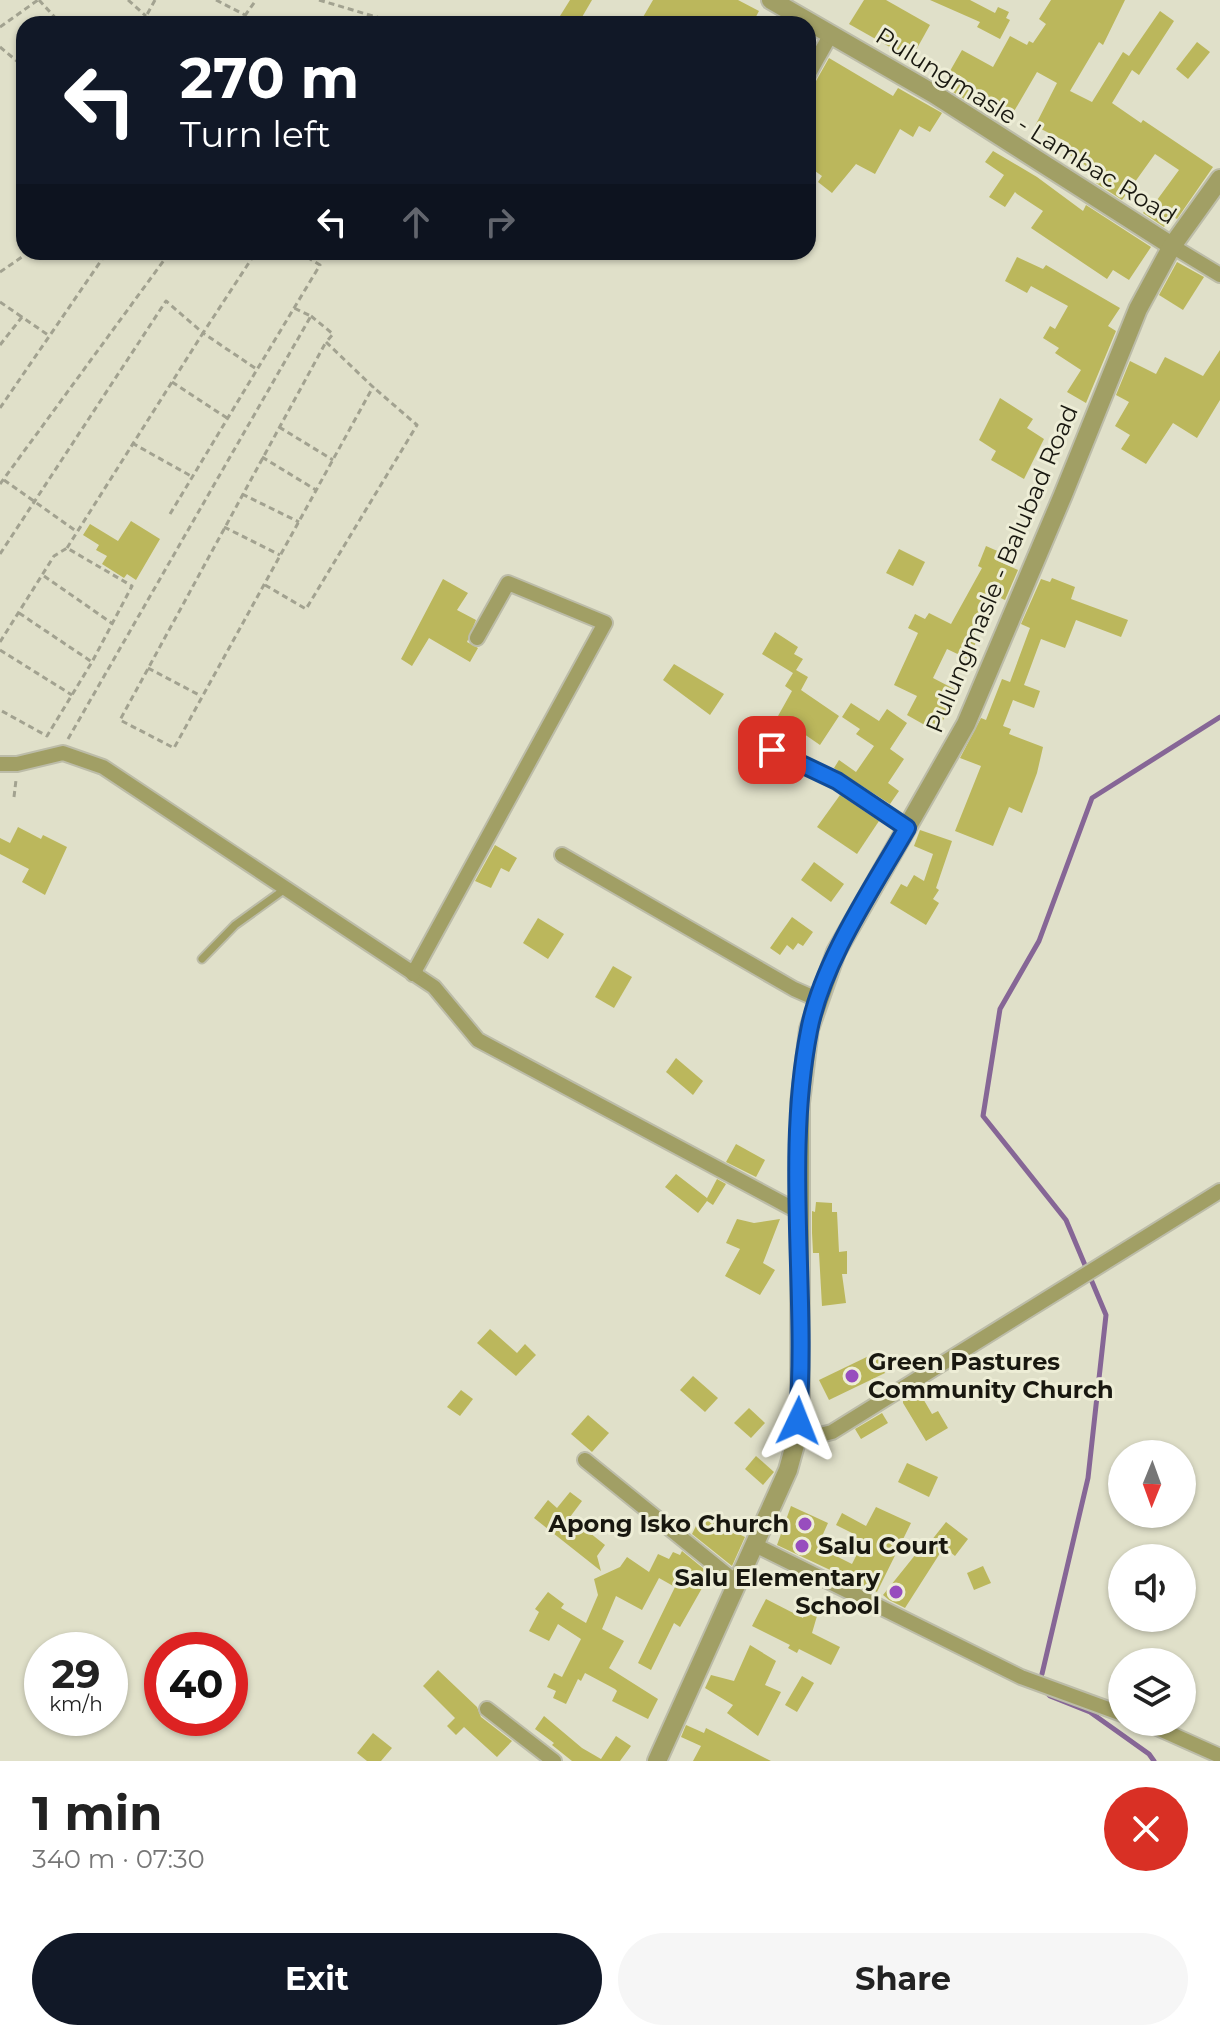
<!DOCTYPE html>
<html lang="en">
<head>
<meta charset="utf-8">
<style>
  :root { --surface:#fff; --page:#f6f6f6; --text:#222; --muted:#767676; --accent:#111827 }
  body { margin:0; font-family:Montserrat,sans-serif; background:var(--page); color:var(--text); height:100vh; display:flex; flex-direction:column; font-size:30px; white-space:nowrap }
  * { box-sizing:border-box; margin:0 }
  p { font-size:26px; color:var(--muted) }
  .icon { flex:none; width:44px; height:44px; fill:none; stroke:currentColor; stroke-width:2; stroke-linecap:round; stroke-linejoin:round }
  .map { position:relative; height:1761px; overflow:hidden }
  .details { display:flex; flex-direction:column; background:var(--surface); flex:1 }
  .details>* { flex:none }
  .banner { position:absolute; left:16px; top:16px; width:800px; height:244px; border-radius:24px; box-shadow:0 2px 6px #0004; background:#111827; color:#fff; overflow:hidden }
  .needle { width:52px; rotate:181deg }
  .buttons { position:absolute; left:1108px; top:1440px; display:grid; gap:16px }
  .buttons a { display:grid; place-items:center; width:88px; height:88px; border-radius:50%; background:var(--surface); box-shadow:0 2px 6px #0004; font-size:40px }
  .speed { position:absolute; left:24px; top:1632px; display:flex; gap:16px; font-size:40px; font-weight:700; text-align:center }
  .speed>* { display:grid; place-content:center; width:104px; height:104px; border-radius:50%; background:var(--surface); box-shadow:0 2px 6px #0004; line-height:1 }
  .speed small { font-size:20px; font-weight:400 }
  .speed .limit { border:12px solid #d22; background:#fff; color:#111 }
  .pin { position:absolute; display:grid; place-items:center; width:68px; height:68px; color:#fff; margin:-34px; border-radius:16px; box-shadow:0 4px 12px #0006 }
  .me { position:absolute; width:88px; margin:-44px; rotate:2deg; stroke-linejoin:round; filter:drop-shadow(0 0 6px #0008) }
  .turn { display:flex; align-items:center; gap:28px; height:168px; padding:0 32px; font-size:36px }
  .turn .icon { width:104px; height:104px; stroke-width:2.5 }
  .turn b { display:block; font-size:56px; line-height:68px }
  .lanes { display:flex; align-items:center; height:76px; padding:0 32px; background:#0003; justify-content:center; gap:40px; direction:ltr }
  .lanes .off { opacity:.35 }
  .round { display:grid; place-items:center; flex:none; width:84px; height:84px; border-radius:42px; background:var(--page) }
  .headline { display:flex; align-items:center; justify-content:space-between; height:136px; padding:0 32px }
  h1 { font-size:48px; font-weight:700; line-height:60px }
  .action { display:flex; gap:16px; margin-top:auto; padding:16px 32px }
  .action a { flex:1; height:92px; border-radius:48px; background:var(--accent); color:#fff; font-size:32px; font-weight:700; line-height:92px; text-align:center }
  .action a+a { background:var(--page); color:var(--text) }
  .map>svg:first-child { display:block }
  .lines { fill:none; stroke-linecap:round; stroke-linejoin:round }
  .stream { stroke:#866696; stroke-width:5 }
  .building { fill:#bbb75c }
  .service-casing { stroke:#bcbca8; stroke-width:11 }
  .minor-casing { stroke:#bcbca8; stroke-width:18 }
  .tertiary-casing { stroke:#bcbca8; stroke-width:22 }
  .path { stroke:#a2a290; stroke-width:3; stroke-dasharray:6 4; stroke-linecap:butt }
  .service { stroke:#a19f65; stroke-width:7 }
  .minor { stroke:#a19f65; stroke-width:14 }
  .tertiary { stroke:#a19f65; stroke-width:18 }
  .route-casing { stroke:#114b97; stroke-width:20 }
  .route { stroke:#1a73e8; stroke-width:14 }
  .poi-dot { fill:#984dbe; stroke:#ededd6; stroke-width:3 }
  .labels { text-anchor:middle; stroke-width:6; stroke-linejoin:round; paint-order:stroke }
  .street-label { font-size:24px; fill:#191810; stroke:#ededd6 }
  .poi-label { font-size:24px; font-weight:bold; fill:#191810; stroke:#ededd6; text-anchor:start }
</style>
</head>
<body>
<div class="map">
<svg width="1220" height="1761" viewBox="0 0 1220 1761">
  <rect width="100%" height="100%" fill="#e0e0c9"/>
  <g class="lines">
    <g class="stream">
      <polyline points="1042,1674 1088,1478 1106,1315 1066,1220 983,1116 1000,1009 1039,941 1092,798 1220,717"/>
      <polyline points="1046,1692 1050,1696 1090,1712 1149,1754 1154,1761"/>
    </g>
  </g>
  <g class="building">
    <polygon points="570,0 592,0 578,24 555,24"/>
    <polygon points="653,0 738,0 759,11 752,24 639,24"/>
    <polygon points="864,0 886,0 930,25 911,59 849,24"/>
    <polygon points="930,0 970,0 995,13 998,7 1009,12 1006,18 1010,20 1000,39 977,27 980,22"/>
    <polygon points="1051,0 1125,0 1103,45 1099,42 1070,91 1092,102 1123,52 1129,56 1160,11 1174,21 1139,75 1132,70 1112,103 1141,123 1143,120 1213,167 1177,219 1172,216 1164,227 1143,213 1146,209 1149,211 1179,170 1155,154 1122,200 1096,183 1101,176 1064,151 1069,143 1035,126 1057,83 1037,72 1013,113 972,89 966,100 953,92 962,77 950,71 962,50 993,67 1010,36 1027,45 1029,41 1033,43 1046,24 1039,19"/>
    <polygon points="1197,42 1210,52 1188,79 1176,69"/>
    <polygon points="829,58 893,96 898,88 942,113 930,132 919,126 913,137 900,129 875,174 856,164 832,193 818,182 822,176 808,166 808,85 816,81"/>
    <polygon points="993,151 1037,177 1083,211 1086,205 1151,247 1129,280 1113,270 1107,279 1031,228 1043,211 1017,194 1015,192 1005,207 989,197 1004,175 985,162"/>
    <polygon points="1017,257 1043,269 1046,265 1120,308 1108,326 1116,331 1086,403 1067,392 1081,370 1055,353 1059,348 1043,338 1050,326 1055,329 1068,306 1031,286 1027,293 1005,281"/>
    <polygon points="1177,262 1204,277 1183,310 1159,295"/>
    <polygon points="1220,350 1220,400 1197,438 1173,423 1146,464 1121,449 1130,435 1115,426 1129,402 1116,395 1130,361 1156,374 1165,357 1203,376"/>
    <polygon points="1000,398 1033,419 1027,428 1044,439 1024,479 991,460 996,451 979,440"/>
    <polygon points="131,521 160,539 136,580 127,574 124,578 102,564 107,556 96,550 99,545 83,535 90,524 118,541"/>
    <polygon points="986,546 1002,553 998,561 1018,570 1005,600 994,595 974,635 978,638 968,659 947,649 933,678 958,691 937,732 907,715 917,696 894,685 918,633 908,628 915,614 925,619 929,613 951,624 982,568 978,566"/>
    <polygon points="899,549 925,562 913,586 886,573"/>
    <polygon points="1052,578 1075,587 1071,599 1128,620 1121,637 1076,620 1065,648 1041,639 1024,685 1040,691 1034,708 1013,700 1003,726 1011,729 1009,734 1043,747 1037,773 1022,813 1009,807 993,846 955,831 981,766 960,758 981,718 986,720 1002,679 1010,682 1030,628 1021,624 1041,579 1050,582"/>
    <polygon points="443,579 468,593 457,610 476,620 467,642 478,648 470,662 429,638 412,666 401,659"/>
    <polygon points="775,632 798,647 794,654 803,659 796,670 808,677 801,690 839,716 820,745 778,716 792,691 785,686 793,673 762,654"/>
    <polygon points="674,664 724,694 710,715 663,680"/>
    <polygon points="851,703 879,721 887,709 907,723 890,749 904,759 888,783 899,791 890,804 834,768 839,760 856,772 874,746 856,734 860,729 842,717"/>
    <polygon points="840,795 879,821 857,854 817,827"/>
    <polygon points="18,827 41,839 43,835 67,847 45,895 22,882 29,869 0,854 0,838 10,843"/>
    <polygon points="920,830 952,841 936,888 939,890 933,899 939,903 926,925 890,903 901,884 907,887 914,875 924,881 933,854 914,846"/>
    <polygon points="495,845 517,858 509,872 501,868 491,888 475,881"/>
    <polygon points="814,862 844,884 831,902 801,880"/>
    <polygon points="792,917 813,932 803,946 798,943 793,950 787,945 780,955 770,948"/>
    <polygon points="538,918 564,934 548,959 523,943"/>
    <polygon points="613,966 632,977 614,1008 595,997"/>
    <polygon points="676,1058 703,1081 693,1095 666,1072"/>
    <polygon points="736,1144 765,1160 756,1177 726,1162"/>
    <polygon points="676,1174 707,1198 717,1179 726,1184 713,1205 707,1201 698,1213 665,1187"/>
    <polygon points="816,1202 832,1203 832,1212 837,1212 839,1252 847,1251 847,1274 842,1274 846,1303 822,1306 819,1253 813,1253 812,1233 812,1211 815,1212"/>
    <polygon points="737,1219 754,1223 780,1219 763,1263 775,1270 760,1295 725,1276 740,1249 726,1243"/>
    <polygon points="490,1329 517,1353 525,1344 536,1355 516,1376 477,1343"/>
    <polygon points="875,1353 885,1373 829,1400 819,1380"/>
    <polygon points="693,1376 718,1398 705,1412 680,1390"/>
    <polygon points="461,1390 473,1399 460,1416 447,1407"/>
    <polygon points="918,1390 932,1414 938,1411 948,1428 926,1441 903,1403 903,1400"/>
    <polygon points="749,1408 765,1423 751,1438 734,1423"/>
    <polygon points="882,1413 888,1423 861,1439 855,1429"/>
    <polygon points="588,1415 609,1433 592,1452 571,1434"/>
    <polygon points="756,1456 774,1472 763,1485 745,1469"/>
    <polygon points="907,1463 938,1477 929,1497 898,1482"/>
    <polygon points="570,1492 582,1501 570,1517 605,1545 597,1556 601,1571 534,1518 548,1500 557,1508"/>
    <polygon points="791,1506 828,1523 819,1543 828,1547 826,1551 852,1564 862,1544 852,1538 854,1534 836,1525 842,1513 866,1526 876,1507 911,1523 877,1592 777,1545"/>
    <polygon points="701,1516 745,1537 732,1566 692,1534"/>
    <polygon points="946,1522 968,1539 955,1556 944,1547 905,1608 889,1600 883,1595 928,1539 931,1541"/>
    <polygon points="682,1551 710,1574 680,1627 674,1623 651,1670 638,1663 675,1587 659,1578 642,1610 616,1596 602,1629 624,1641 609,1668 658,1699 648,1719 612,1701 617,1691 615,1689 585,1673 581,1681 578,1679 566,1704 553,1698 556,1691 547,1687 554,1673 562,1677 581,1639 558,1624 549,1641 529,1631 539,1612 535,1609 548,1592 564,1604 561,1608 586,1623 598,1595 594,1579 620,1567 627,1557 649,1572 658,1554 669,1559 673,1552 680,1555"/>
    <polygon points="983,1566 991,1583 974,1590 967,1573"/>
    <polygon points="766,1599 803,1618 806,1610 817,1616 812,1633 840,1647 831,1665 799,1649 797,1653 788,1648 790,1645 752,1626"/>
    <polygon points="750,1645 776,1661 765,1685 781,1692 758,1736 727,1713 733,1705 705,1688 711,1675 734,1681"/>
    <polygon points="438,1670 477,1707 481,1717 512,1741 497,1757 464,1727 456,1735 447,1726 455,1718 423,1686"/>
    <polygon points="802,1676 814,1683 797,1712 785,1705"/>
    <polygon points="544,1716 582,1748 601,1759 616,1736 631,1746 620,1761 572,1761 552,1745 554,1743 535,1729"/>
    <polygon points="686,1725 704,1733 706,1728 771,1761 693,1761 701,1746 681,1737"/>
    <polygon points="373,1733 392,1748 381,1761 367,1761 357,1753"/>
  </g>
  <g class="lines">
    <defs>
      <polyline id="service" points="202,959 235,925 285,889"/>
      <g id="minor">
        <polyline points="808,75 831,34"/>
        <polyline points="1172,246 1220,275"/>
        <polyline points="772,750 837,781 907,828"/>
        <polyline points="0,764 17,764 63,753 103,767 434,987 478,1040 799,1212"/>
        <polyline points="562,855 794,989 819,1000"/>
        <polyline points="413,974 605,623 508,583 477,638"/>
        <polyline points="796,1441 832,1432 1220,1191"/>
        <polyline points="585,1460 737,1583"/>
        <polyline points="755,1545 1021,1677 1122,1714"/>
        <polyline points="487,1709 554,1761"/>
        <polyline points="1144,1722 1220,1756"/>
      </g>
      <g id="tertiary">
        <polyline points="771,0 934,94 1172,246"/>
        <polyline points="657,1761 788,1470 796,1441 800,1401 800,1103 809,1029 836,952 966,724 1063,495 1138,309 1172,246 1220,179"/>
      </g>
    </defs>
    <use href="#service" class="service-casing"/>
    <use href="#minor" class="minor-casing"/>
    <use href="#tertiary" class="tertiary-casing"/>
    <g class="path">
      <polyline points="39,0 61,24"/>
      <polyline points="128,0 146,16"/>
      <polyline points="155,0 144,20 162,18 172,24"/>
      <polyline points="216,0 245,15"/>
      <polyline points="319,0 400,24"/>
      <polyline points="135,24 144,20"/>
      <polyline points="239,24 256,0"/>
      <polyline points="0,27 38,0"/>
      <polyline points="0,47 24,67"/>
      <polyline points="0,272 22,257"/>
      <polyline points="0,302 22,317"/>
      <polyline points="311,316 333,334 327,341"/>
      <polygon points="326,342 373,387 174,748 120,720"/>
      <polyline points="0,345 22,317 48,335"/>
      <polyline points="255,368 203,333 256,252"/>
      <polyline points="172,382 227,418"/>
      <polyline points="0,408 107,252"/>
      <polyline points="279,427 333,460"/>
      <polyline points="132,443 191,476"/>
      <polyline points="262,457 316,490"/>
      <polyline points="4,480 76,531"/>
      <polyline points="0,484 170,252"/>
      <polyline points="242,494 299,522"/>
      <polyline points="170,514 320,265 299,252"/>
      <polyline points="224,527 280,555"/>
      <polyline points="0,554 166,301 203,333 67,548"/>
      <polyline points="44,576 113,624"/>
      <polyline points="265,585 306,609 417,425 373,387"/>
      <polyline points="19,613 92,662"/>
      <polyline points="0,642 54,556 67,548 132,586 92,662 47,736 0,710"/>
      <polyline points="0,650 72,695"/>
      <polyline points="148,668 201,696"/>
      <polyline points="68,739 311,316 294,308"/>
      <polyline points="14,797 16,780"/>
    </g>
    <use href="#service" class="service"/>
    <use href="#minor" class="minor"/>
    <use href="#tertiary" class="tertiary"/>
  </g>
  <g class="lines">
    <defs>
      <path id="route" d="M772,750L837,781L907,828C872,889 822,962 809,1031C784,1157 808,1293 798,1421"/>
    </defs>
    <use href="#route" class="route-casing"/>
    <use href="#route" class="route"/>
  </g>
  <g class="poi-dot">
    <circle cx="852" cy="1376" r="8"/>
    <circle cx="805" cy="1524" r="8"/>
    <circle cx="802" cy="1546" r="8"/>
    <circle cx="896" cy="1592" r="8"/>
  </g>
  <g class="labels">
    <g class="street-label">
      <text transform="translate(1026 126) rotate(32)" y="8">Pulungmasle - Lambac Road</text>
      <text transform="translate(1002 569) rotate(-67)" y="8">Pulungmasle - Balubad Road</text>
    </g>
    <g class="poi-label">
      <text x="868" y="1370">Green Pastures<tspan x="868" dy="28">Community Church</tspan></text>
      <text x="789" y="1532" text-anchor="end">Apong Isko Church</text>
      <text x="818" y="1554">Salu Court</text>
      <text x="880" y="1586" text-anchor="end">Salu Elementary<tspan x="880" dy="28">School</tspan></text>
    </g>
  </g>
</svg>
<div class="buttons">
<a><svg class="needle" viewBox="-14 -14 28 28"><path d="M0-13l5 13h-10z" fill="#e53935"/><path d="M0 13l5-13h-10z" fill="#767676"/></svg></a>
<a><svg class="icon" aria-label="sound" viewBox="0 0 24 24"><path d="M4 9h4l5-4v14l-5-4H4zM17 9q2 3 0 6"/></svg></a>
<a><svg class="icon" aria-label="layers" viewBox="0 0 24 24"><path d="M12 4l9 5-9 5-9-5zM3 14l9 5 9-5"/></svg></a>
</div>
<div class="speed"><div>29<small>km/h</small></div><div class="limit">40</div></div>
<div class="pin" style="left:772px;top:750px;background:#d93025"><svg class="icon" aria-label="arrive" viewBox="0 0 24 24"><path d="M6 21V4h12l-3 4 3 4H6"/></svg></div>
<svg class="me" style="left:798px;top:1421px" viewBox="-20 -20 40 40"><path d="M0-17L14 15 0 8-14 15z" fill="#1a73e8" stroke="#fff" stroke-width="4"/></svg>
<div class="banner">
<div class="turn"><svg class="icon" aria-label="left" viewBox="0 0 24 24"><path d="M17 20v-9H6M10 6l-5 5 5 5"/></svg><div><b>270 m</b>Turn left</div></div>
<div class="lanes"><svg class="icon" aria-label="left" viewBox="0 0 24 24"><path d="M17 20v-9H6M10 6l-5 5 5 5"/></svg><svg class="icon off" aria-label="ahead" viewBox="0 0 24 24"><path d="M12 20V5M6 11l6-6 6 6"/></svg><svg class="icon off" aria-label="right" viewBox="0 0 24 24"><path d="M7 20v-9h11M14 6l5 5-5 5"/></svg></div>
</div>
</div>
<section class="details">
<div class="headline"><div><h1>1 min</h1><p>340 m · 07:30</p></div><a class="round" style="background:#d93025;color:#fff"><svg class="icon" aria-label="close" viewBox="0 0 24 24"><path d="M6 6l12 12M18 6L6 18"/></svg></a></div>
<div class="action"><a>Exit</a><a>Share</a></div>
</section>
</body>
</html>
